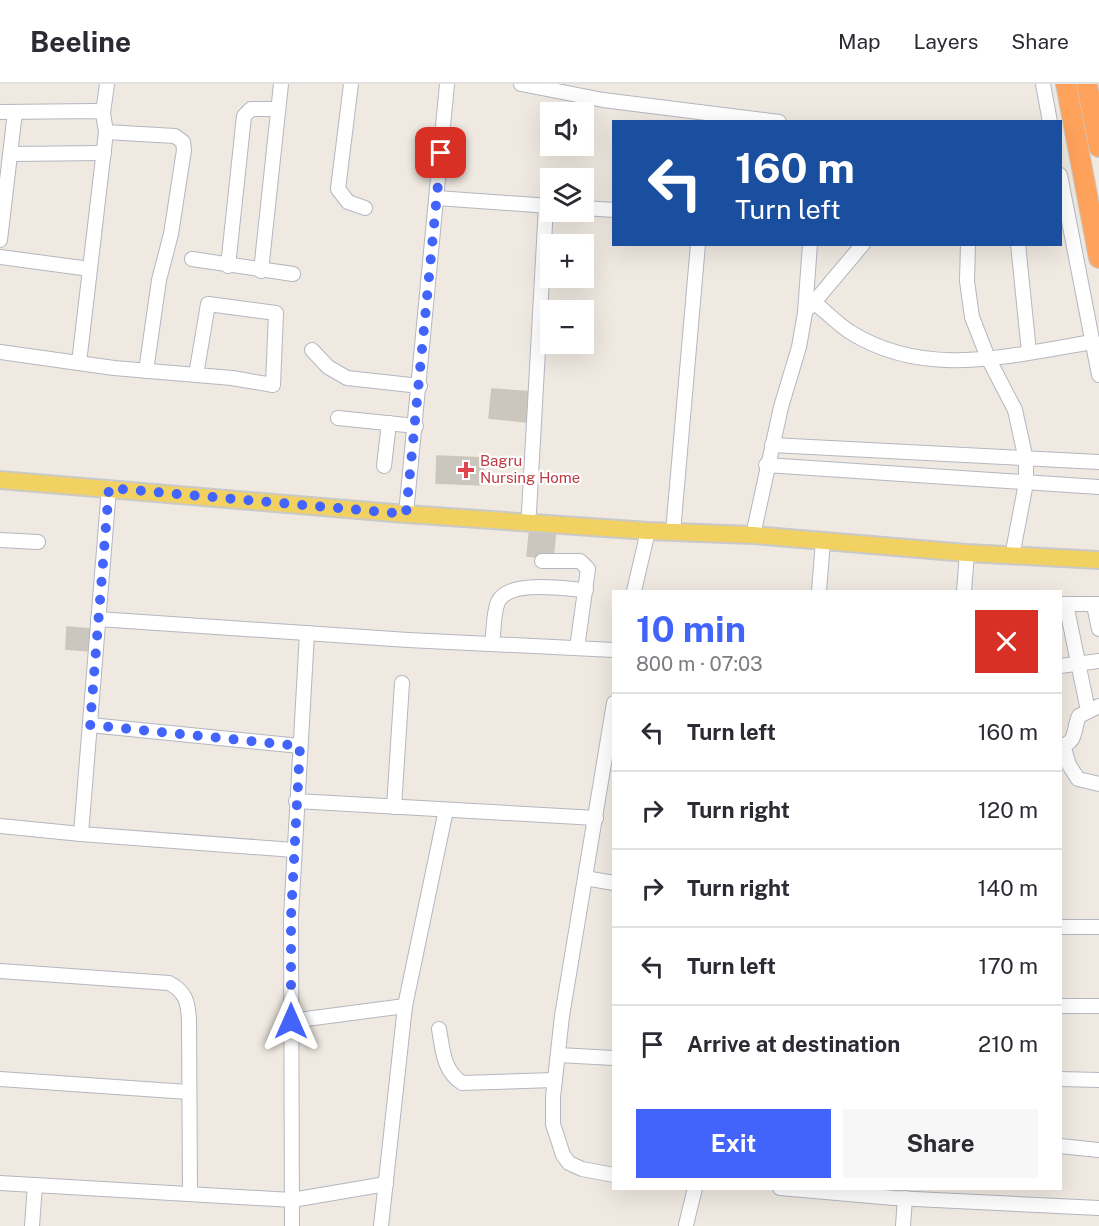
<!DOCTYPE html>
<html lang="en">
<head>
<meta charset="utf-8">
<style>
  :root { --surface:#fff; --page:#f7f7f7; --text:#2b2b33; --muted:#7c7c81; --line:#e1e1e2; --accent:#4264fb }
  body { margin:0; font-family:"Public Sans",sans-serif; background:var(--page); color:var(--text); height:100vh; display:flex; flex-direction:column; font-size:22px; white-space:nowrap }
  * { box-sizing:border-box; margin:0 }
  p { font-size:20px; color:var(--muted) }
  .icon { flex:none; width:33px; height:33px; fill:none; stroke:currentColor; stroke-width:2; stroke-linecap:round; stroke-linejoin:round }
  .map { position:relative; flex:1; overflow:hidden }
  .panel { position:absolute; left:612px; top:506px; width:450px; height:600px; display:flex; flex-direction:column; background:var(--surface); border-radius:0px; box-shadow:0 6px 24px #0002 }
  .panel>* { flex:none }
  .guide { position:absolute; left:612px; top:36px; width:450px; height:126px; border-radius:0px; box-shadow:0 6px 24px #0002; background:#1a4fa0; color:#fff; overflow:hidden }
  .tools { position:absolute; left:540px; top:18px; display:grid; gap:12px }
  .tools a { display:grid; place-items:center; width:54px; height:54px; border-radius:0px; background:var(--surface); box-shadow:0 6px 24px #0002; font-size:30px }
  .pin { position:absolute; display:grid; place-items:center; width:51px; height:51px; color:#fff; margin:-26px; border-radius:12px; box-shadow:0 3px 9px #0006 }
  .me { position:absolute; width:66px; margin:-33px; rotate:0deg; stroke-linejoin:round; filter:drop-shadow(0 0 4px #0008) }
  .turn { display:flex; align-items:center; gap:21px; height:126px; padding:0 24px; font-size:27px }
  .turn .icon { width:78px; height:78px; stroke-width:2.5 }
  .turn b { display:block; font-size:42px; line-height:51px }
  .round { display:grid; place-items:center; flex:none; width:63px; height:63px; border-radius:0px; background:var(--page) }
  .headline { display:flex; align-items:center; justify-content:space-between; height:102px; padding:0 24px }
  h1 { font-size:36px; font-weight:700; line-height:45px; color:var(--accent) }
  .primary-button { display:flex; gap:12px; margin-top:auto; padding:12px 24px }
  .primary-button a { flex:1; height:69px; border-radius:0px; background:var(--accent); color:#fff; font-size:24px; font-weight:700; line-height:69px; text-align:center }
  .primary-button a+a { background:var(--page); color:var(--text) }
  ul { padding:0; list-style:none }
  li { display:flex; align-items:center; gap:18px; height:78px; padding:0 24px; border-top:2px solid var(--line) }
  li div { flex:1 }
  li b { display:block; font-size:22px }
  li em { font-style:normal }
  header { display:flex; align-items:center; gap:36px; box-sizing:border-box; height:84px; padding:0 30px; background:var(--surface); border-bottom:2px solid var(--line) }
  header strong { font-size:28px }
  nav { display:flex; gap:33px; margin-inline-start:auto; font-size:21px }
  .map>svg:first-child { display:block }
  .building { fill:#cbc7bf; stroke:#cbc5ba; stroke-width:1.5 }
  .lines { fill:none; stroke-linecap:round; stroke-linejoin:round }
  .minor-casing { stroke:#b4b7c1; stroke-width:16 }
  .major-casing { stroke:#c9c9c9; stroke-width:20 }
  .highway-casing { stroke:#c9c9c9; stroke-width:22 }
  .minor { stroke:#fff; stroke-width:14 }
  .major { stroke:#f2d163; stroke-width:16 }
  .highway { stroke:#ffa35c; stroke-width:20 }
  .route { stroke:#4264fb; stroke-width:10; stroke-dasharray:0 18 }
  .health-dot { fill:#e0444e; stroke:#fff; stroke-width:2 }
  .labels { text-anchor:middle; stroke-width:4.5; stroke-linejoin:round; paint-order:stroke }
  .health-label { font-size:15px; fill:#be3a42; stroke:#fff; text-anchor:start }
</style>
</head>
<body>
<header>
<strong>Beeline</strong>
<nav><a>Map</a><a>Layers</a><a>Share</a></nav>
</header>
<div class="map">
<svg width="1099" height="1142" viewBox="0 0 1099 1142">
  <rect width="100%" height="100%" fill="#efe9e1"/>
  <g class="building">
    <polygon points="492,305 533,308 532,317 528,317 526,338 489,334"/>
    <polygon points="437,372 484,374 483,401 436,399"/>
    <polygon points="530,442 556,444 553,474 527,472"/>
    <polygon points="67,543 90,545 89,567 66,565"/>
  </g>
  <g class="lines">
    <defs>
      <g id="minor">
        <polyline points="351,0 338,105 348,118 365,124"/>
        <polyline points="521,0 603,16 779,38"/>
        <polyline points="1043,0 1050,38"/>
        <polyline points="0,28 95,27 103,29 106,48 175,52 183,58 184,66 171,150 159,196 146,287"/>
        <polyline points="103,29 107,0"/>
        <polyline points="10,70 104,69"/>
        <polyline points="1060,91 1099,291"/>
        <polyline points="437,114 550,122"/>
        <polyline points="584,124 614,126"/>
        <polyline points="0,156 15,28"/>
        <polyline points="968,160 967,197 972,233 988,274 1015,326 1026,376 1026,399 1014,462"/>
        <polyline points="1018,160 1029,268"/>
        <polyline points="0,173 90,185"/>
        <polyline points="192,175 293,190"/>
        <polyline points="228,182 244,32 251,25 278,25"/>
        <polyline points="261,187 281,0"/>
        <path d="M815,219C826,228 838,240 850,248C927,296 1010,271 1093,258"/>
        <polyline points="810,223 863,160"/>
        <polyline points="312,266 328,283 347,294 420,302"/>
        <polyline points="0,268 114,284 232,294 273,301 276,229 208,220 196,291"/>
        <polyline points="79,279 106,48"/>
        <polyline points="338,334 416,342"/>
        <polyline points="772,361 1099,378"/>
        <polyline points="766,381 1099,403"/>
        <polyline points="384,382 389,339"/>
        <polyline points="109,404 81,750 294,766"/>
        <polyline points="529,428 546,122"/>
        <polyline points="406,430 447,0"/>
        <polyline points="755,442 781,323 799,263 805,229 810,160"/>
        <polyline points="673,448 698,160"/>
        <polyline points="0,456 38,458"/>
        <polyline points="542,477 580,477 588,485 577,564"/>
        <polyline points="634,507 648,447"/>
        <polyline points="819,507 823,457"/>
        <polyline points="964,507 967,469"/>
        <polyline points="1060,520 1099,520"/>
        <polyline points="1066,520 1088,627"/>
        <polyline points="1094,521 1099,545"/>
        <polyline points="98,535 408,556 614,566"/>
        <path d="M492,560C494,547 493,530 498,518C509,495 565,505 586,506"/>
        <polyline points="1060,582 1099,577"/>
        <polyline points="614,619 562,932 553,1013 553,1040 563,1071 569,1079 582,1085 614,1091"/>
        <polyline points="90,641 300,662"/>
        <polyline points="1063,661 1069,681 1078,695 1099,700"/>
        <path d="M1060,662C1078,659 1073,644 1079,632L1099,622"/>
        <polyline points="296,717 596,734"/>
        <polyline points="394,723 402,599"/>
        <polyline points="0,742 81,750"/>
        <polyline points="585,794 614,799"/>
        <polyline points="1060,843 1099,843"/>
        <path d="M0,887L169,899C186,908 188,918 189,936L190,1110"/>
        <polyline points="1060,922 1099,922"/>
        <polyline points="291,937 405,922"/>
        <path d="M439,945C443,967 443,986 462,999L555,996"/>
        <polyline points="558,971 614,974"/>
        <polyline points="0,995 188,1008"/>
        <polyline points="1060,995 1099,996"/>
        <polyline points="1060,1062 1099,1066"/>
        <polyline points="0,1099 292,1116 386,1100"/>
        <polyline points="780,1104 894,1114 1099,1124"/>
        <polyline points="686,1141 695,1104"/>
        <polyline points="32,1142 35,1101"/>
        <polyline points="292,1142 291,833 307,549"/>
        <polyline points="381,1142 405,922 446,726"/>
        <polyline points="903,1142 905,1114"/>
      </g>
      <polyline id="major" points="0,396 406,430 648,447 753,451 967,469 1099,476"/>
      <g id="highway">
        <polyline points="1066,0 1099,174"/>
        <polyline points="1087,0 1099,63"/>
      </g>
    </defs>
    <use href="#minor" class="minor-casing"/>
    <use href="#major" class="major-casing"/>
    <use href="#highway" class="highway-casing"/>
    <use href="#minor" class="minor"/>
    <use href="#major" class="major"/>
    <use href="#highway" class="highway"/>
  </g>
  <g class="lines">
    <polyline class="route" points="291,937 291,833 300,662 90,641 109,404 406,430 441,69"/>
  </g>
  <path class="health-dot" d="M463 377h6v6h6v6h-6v6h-6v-6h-6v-6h6z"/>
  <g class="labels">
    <g class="health-label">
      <text x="480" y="382">Bagru<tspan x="480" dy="17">Nursing Home</tspan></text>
    </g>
  </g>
</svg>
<div class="tools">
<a><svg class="icon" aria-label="sound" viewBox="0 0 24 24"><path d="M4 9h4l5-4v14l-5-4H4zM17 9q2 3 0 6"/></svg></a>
<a><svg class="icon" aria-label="layers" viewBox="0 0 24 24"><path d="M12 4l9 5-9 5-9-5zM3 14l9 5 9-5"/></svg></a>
<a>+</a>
<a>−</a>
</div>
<div class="pin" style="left:441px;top:69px;background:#d93025"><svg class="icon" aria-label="arrive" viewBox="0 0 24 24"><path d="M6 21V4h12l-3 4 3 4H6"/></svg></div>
<svg class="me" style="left:291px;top:937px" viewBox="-20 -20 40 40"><path d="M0-17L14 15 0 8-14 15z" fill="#4264fb" stroke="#fff" stroke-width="4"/></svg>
<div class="guide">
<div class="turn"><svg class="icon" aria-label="left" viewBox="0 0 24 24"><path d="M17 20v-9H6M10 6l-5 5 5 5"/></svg><div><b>160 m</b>Turn left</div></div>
</div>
<section class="panel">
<div class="headline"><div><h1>10 min</h1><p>800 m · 07:03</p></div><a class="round" style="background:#d93025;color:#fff"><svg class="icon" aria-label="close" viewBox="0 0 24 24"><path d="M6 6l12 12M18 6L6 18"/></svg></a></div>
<ul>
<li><svg class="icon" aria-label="left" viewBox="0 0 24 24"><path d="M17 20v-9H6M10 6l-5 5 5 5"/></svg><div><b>Turn left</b></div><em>160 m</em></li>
<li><svg class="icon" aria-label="right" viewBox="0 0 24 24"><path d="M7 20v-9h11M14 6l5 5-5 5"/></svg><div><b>Turn right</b></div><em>120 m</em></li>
<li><svg class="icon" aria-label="right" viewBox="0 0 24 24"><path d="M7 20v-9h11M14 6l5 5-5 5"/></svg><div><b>Turn right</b></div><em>140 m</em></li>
<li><svg class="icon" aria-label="left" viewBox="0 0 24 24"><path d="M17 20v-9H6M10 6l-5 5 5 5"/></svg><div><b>Turn left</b></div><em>170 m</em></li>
<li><svg class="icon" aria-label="arrive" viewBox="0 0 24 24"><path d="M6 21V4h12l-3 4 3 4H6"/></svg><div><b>Arrive at destination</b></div><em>210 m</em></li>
</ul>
<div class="primary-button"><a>Exit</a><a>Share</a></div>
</section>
</div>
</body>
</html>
